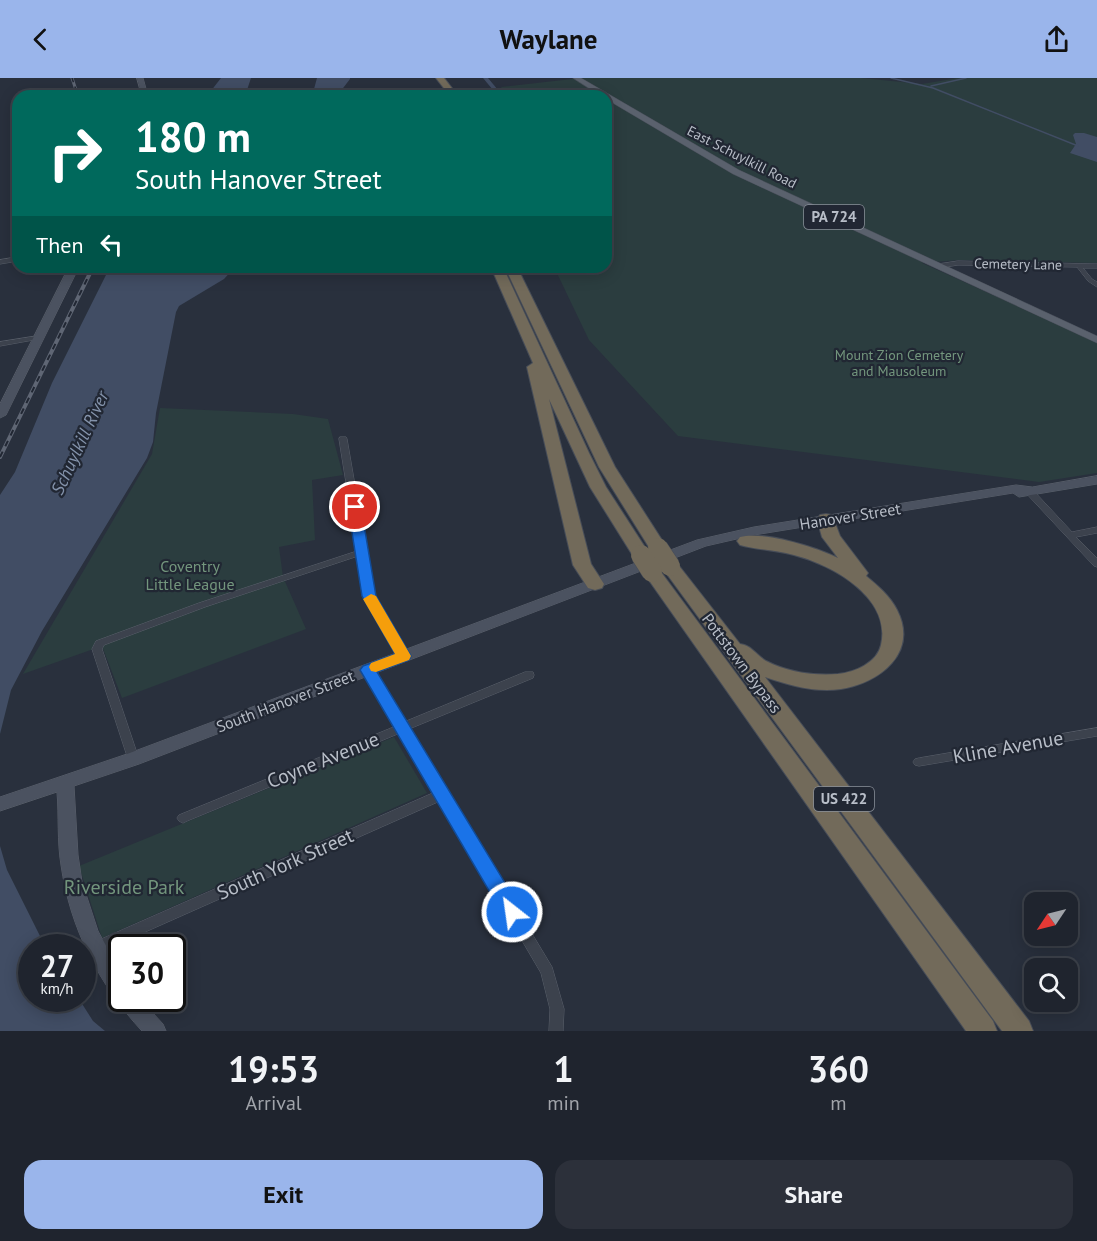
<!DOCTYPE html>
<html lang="en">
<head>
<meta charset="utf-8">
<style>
  :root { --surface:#1f242e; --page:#2c303a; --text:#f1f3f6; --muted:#a1a4aa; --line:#3c414a; --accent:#9ab5eb }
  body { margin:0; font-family:"PT Sans",sans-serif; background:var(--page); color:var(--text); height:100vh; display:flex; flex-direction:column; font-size:22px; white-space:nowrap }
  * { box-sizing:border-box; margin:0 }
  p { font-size:20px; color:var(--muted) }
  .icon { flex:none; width:33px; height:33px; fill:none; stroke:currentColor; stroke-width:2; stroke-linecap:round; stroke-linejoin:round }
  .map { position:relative; height:953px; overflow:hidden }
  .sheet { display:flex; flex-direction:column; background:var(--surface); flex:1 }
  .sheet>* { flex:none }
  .guide { position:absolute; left:12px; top:12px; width:600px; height:183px; border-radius:18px; box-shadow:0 3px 15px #0003,0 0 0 2px var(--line); background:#00695c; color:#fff; overflow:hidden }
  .needle { width:39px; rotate:235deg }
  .fabs { position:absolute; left:1024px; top:814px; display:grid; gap:12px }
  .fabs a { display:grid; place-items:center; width:54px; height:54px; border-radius:12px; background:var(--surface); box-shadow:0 3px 15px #0003,0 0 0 2px var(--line); font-size:30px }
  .speed { position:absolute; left:18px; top:856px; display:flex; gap:12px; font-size:30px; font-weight:700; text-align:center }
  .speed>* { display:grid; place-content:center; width:78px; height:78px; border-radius:50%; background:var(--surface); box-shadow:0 3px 15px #0003,0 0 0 2px var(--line); line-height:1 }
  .speed small { font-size:15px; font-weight:400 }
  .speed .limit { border:3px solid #111; border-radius:9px; background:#fff; color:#111 }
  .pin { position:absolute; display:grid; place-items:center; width:51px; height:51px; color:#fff; margin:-26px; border:3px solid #fff; border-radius:50%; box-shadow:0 2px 6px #0007 }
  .me { position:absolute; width:66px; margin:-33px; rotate:330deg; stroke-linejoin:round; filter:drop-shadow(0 0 4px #0008) }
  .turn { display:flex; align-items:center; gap:21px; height:126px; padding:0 24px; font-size:27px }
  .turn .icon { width:78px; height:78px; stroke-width:2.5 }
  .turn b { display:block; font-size:42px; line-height:51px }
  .then { display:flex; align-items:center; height:57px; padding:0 24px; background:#0003; gap:12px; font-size:22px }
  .eta { display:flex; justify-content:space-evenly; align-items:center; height:102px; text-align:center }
  .eta b { font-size:36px; font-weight:800; line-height:42px }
  .primary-button { display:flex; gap:12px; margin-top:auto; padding:12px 24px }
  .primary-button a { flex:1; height:69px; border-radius:18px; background:var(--accent); color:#111; font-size:24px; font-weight:800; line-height:69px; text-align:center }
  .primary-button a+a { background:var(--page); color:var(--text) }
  header { display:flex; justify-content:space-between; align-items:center; height:78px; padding:0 24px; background:var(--accent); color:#111; font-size:27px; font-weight:800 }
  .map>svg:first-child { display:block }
  .green { fill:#2b3d3f }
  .water { fill:#414d64 }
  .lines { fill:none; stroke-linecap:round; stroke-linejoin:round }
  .stream { stroke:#414d64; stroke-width:1.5 }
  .canal { fill:#414d64; fill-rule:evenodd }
  .street-casing { stroke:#5a606b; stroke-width:1 }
  .secondary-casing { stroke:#5a606b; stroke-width:1 }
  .primary-casing { stroke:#454b56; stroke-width:1 }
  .highway-casing { stroke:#474d58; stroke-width:2 }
  .street { fill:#3c424d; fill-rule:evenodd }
  .secondary { fill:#4b5260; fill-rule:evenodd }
  .primary { fill:#5a616d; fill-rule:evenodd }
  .highway { fill:#726a5a; fill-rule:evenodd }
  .rail-far1-casing { stroke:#5f6674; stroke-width:3 }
  .rail-casing { stroke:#5f6674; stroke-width:4 }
  .rail-far1 { stroke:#212733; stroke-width:1.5; stroke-dasharray:4.5; stroke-linecap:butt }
  .rail { stroke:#212733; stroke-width:2; stroke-dasharray:6; stroke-linecap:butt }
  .highway-bridge-casing { stroke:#474d58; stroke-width:21; stroke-linecap:butt }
  .highway-bridge { stroke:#726a5a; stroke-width:20 }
  .route { fill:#1a73e8; stroke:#114b97; stroke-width:1.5 }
  .slow { fill:#f59e0b }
  .labels { text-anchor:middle; stroke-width:4.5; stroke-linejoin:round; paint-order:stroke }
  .far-street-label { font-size:14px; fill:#b8bec8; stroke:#212733 }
  .far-park-label { font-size:14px; fill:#73967d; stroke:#212733 }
  .shield { fill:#212733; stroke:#8b919b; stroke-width:1.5 }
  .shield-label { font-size:15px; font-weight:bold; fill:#b8bec8 }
  .street-label { font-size:16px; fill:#b8bec8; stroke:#212733 }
  .park-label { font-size:16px; fill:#73967d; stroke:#212733 }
  .water-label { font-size:18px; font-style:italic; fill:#8493ab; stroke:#212733 }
  .near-street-label { font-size:20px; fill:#b8bec8; stroke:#212733 }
  .near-park-label { font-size:20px; fill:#73967d; stroke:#212733 }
</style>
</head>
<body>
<header><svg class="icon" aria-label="back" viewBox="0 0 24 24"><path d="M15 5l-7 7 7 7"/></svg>Waylane<svg class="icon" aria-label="share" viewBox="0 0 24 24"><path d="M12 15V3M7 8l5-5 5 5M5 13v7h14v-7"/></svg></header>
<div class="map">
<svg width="1097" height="953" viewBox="0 0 1097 953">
  <rect width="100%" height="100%" fill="#29303d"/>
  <g class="green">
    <polygon points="581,0 861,0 922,6 958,0 1097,0 1097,185 959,182 922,185 1097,264 1097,395 1039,404 678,358 589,262 554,189 606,189 606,18 493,18 492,15 502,9"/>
    <polygon points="160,330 293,336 328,341 343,397 312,402 315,462 279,469 283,499 306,551 122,620 102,568 23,596 152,376"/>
    <polygon points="394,659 427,715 102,860 79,788"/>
  </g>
  <g class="water">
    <polygon points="221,0 251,0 245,18 207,18"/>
    <polygon points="317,0 350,0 350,1 337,18 302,18 314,11"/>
    <polygon points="1075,55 1084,55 1097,59 1097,84 1070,75 1076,66 1073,57"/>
    <path d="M110,189H182V192C193,196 200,192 210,189C217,187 228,189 235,189L224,201L179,228L176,234L156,335L153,364L147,380L42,553L11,612L0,656V417L15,394L52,305Z"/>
    <polygon points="0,768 7,792 46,870 32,870 32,921 79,921 93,943 105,953 0,953"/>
  </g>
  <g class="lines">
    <g class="stream">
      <polyline points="891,0 933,10 1078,68"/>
      <polyline points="931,8 966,0"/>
    </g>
    <polygon class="canal" points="483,0 488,0 503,18 498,18"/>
    <defs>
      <g id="street">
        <polygon points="18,179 18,183 0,186 0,182"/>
        <polygon points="958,183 1097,186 1097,190 1083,190 1092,201 1097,204 1097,209 1088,203 1077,189 958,187 939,190 936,188 939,186"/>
        <polygon points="37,258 39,259 39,261 0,268 0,264"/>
        <polygon points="340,359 346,359 347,361 374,518 409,578 408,581 400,581 364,518 358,478 205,529 104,567 102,571 139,681 137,684 133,685 129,684 92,571 96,563 199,525 357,473 339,361"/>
        <polygon points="1028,409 1031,410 1072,454 1097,449 1097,455 1076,459 1097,480 1097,489 1094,488 1025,414 1024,412 1025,410"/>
        <polygon points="368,588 372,589 404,644 525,594 533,594 534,597 533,600 409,651 552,889 564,931 563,953 549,953 550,931 541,895 440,723 100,874 95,876 90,874 88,870 90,866 435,714 400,655 187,743 183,745 179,743 177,740 179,737 396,648 363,592 364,589"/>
        <polygon points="1097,650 1097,658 919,688 915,687 913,684 915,681 919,680"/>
      </g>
      <g id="secondary">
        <polygon points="137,0 143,0 148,18 142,18"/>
        <polygon points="69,189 79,189 6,337 0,340 0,326"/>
        <path d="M1097,398V406L1019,419L1013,415L754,457L706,468L139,686L74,708L78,777L82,804L98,853L122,897V921H140L163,946L166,953H142C99,907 70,850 61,787C57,763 59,738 57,714L0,733V719L127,676L697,462L754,449L1016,407L1032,409Z"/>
      </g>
      <polygon id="primary" points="573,0 581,0 739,92 1097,258 1097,265 733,96 606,21 606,18 601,18"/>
      <g id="highway">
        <polygon points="436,0 444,0 458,18 450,18"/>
        <polygon points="491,189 503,189 589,375 606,409 650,477 647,481 635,481 590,409 549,321 591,486 604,506 602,510 595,512 588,510 573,487 527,289 533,285"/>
        <polygon points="505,189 517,189 615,389 667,470 664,474 652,474 599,389"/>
        <path d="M826,436L832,437L840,458L865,491L868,495L866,498C878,508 890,518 897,532C919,575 879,605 841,611C815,615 789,607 765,599L1029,943L1033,953H1002L661,488L664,484H676L740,566C751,567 756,577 766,583C787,594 814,598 838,596C855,594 877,585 881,567C892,520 833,487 794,477C776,472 758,472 740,467L737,463L740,459C764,453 816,469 838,480L822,459L817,441L820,437Z"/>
        <polygon points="652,488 658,490 993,943 997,953 966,953 646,498 643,494 646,490"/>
      </g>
    </defs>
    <use href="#street" class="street-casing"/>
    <use href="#secondary" class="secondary-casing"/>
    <use href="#primary" class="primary-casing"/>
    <use href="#highway" class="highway-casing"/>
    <use href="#street" class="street"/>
    <use href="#secondary" class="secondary"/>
    <use href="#primary" class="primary"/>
    <use href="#highway" class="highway"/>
    <defs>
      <polyline id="rail-far1" points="72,0 78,18"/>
      <polyline id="rail" points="0,379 93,189"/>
    </defs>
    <use href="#rail-far1" class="rail-far1-casing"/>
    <use href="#rail" class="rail-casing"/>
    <use href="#rail-far1" class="rail-far1"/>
    <use href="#rail" class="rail"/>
    <defs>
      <g id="highway-bridge">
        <polyline points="658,470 670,488"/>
        <polyline points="641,477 652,494"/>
      </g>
    </defs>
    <use href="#highway-bridge" class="highway-bridge-casing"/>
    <use href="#highway-bridge" class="highway-bridge"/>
  </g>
  <polygon class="route" points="355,425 361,429 376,518 411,578 409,582 377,594 519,828 522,834 519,840 512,843 505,840 360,592 363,588 395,576 362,518 348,429"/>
  <polygon class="slow" points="371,516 376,518 411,578 409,582 376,594 371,593 369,589 371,585 395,576 363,521"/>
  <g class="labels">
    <g class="far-street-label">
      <text transform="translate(742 79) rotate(27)" y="5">East Schuylkill Road</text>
      <text transform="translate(1018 186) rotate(1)" y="5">Cemetery Lane</text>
    </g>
    <g class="far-park-label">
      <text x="899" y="282">Mount Zion Cemetery<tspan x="899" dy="16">and Mausoleum</tspan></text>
    </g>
    <g class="shield">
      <rect x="804" y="127" width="60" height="24" rx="4.5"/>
      <rect x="814" y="709" width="60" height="24" rx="4.5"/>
    </g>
    <g class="shield-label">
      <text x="834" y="144">PA 724</text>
      <text x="844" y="726">US 422</text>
    </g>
    <g class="street-label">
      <text transform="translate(850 438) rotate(-9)" y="6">Hanover Street</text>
      <text transform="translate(742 585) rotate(53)" y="6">Pottstown Bypass</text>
      <text transform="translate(285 623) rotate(-21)" y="6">South Hanover Street</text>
    </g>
    <g class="park-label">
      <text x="190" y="494">Coventry<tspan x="190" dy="18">Little League</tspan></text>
    </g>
    <g class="water-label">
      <text transform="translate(80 365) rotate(-65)" y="6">Schuylkill River</text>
    </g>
    <g class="near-street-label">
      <text transform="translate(1008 669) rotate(-10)" y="7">Kline Avenue</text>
      <text transform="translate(323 682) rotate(-22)" y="7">Coyne Avenue</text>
      <text transform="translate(285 786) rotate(-24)" y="7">South York Street</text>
    </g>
    <g class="near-park-label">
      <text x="124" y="816">Riverside Park</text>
    </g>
  </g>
</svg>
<div class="fabs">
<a><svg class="needle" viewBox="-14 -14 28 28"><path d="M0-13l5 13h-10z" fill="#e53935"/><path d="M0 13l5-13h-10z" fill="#a1a4aa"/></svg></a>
<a><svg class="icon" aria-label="search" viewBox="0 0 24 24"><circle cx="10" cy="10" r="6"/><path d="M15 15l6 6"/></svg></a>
</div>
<div class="speed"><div>27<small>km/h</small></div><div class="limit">30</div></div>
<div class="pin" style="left:355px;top:429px;background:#d93025"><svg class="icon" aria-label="arrive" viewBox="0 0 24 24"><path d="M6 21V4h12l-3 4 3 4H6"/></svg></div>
<svg class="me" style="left:512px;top:834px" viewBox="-20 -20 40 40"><circle r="17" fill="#1a73e8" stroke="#fff" stroke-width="3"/><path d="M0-11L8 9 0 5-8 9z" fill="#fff"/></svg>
<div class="guide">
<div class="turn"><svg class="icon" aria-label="right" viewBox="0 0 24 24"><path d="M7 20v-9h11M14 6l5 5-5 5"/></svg><div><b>180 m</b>South Hanover Street</div></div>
<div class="then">Then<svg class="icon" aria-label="left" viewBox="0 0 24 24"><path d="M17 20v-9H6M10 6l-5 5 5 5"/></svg></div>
</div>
</div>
<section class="sheet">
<div class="eta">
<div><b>19:53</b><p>Arrival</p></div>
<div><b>1</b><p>min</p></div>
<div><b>360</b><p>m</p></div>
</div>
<div class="primary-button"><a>Exit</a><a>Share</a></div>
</section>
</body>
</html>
